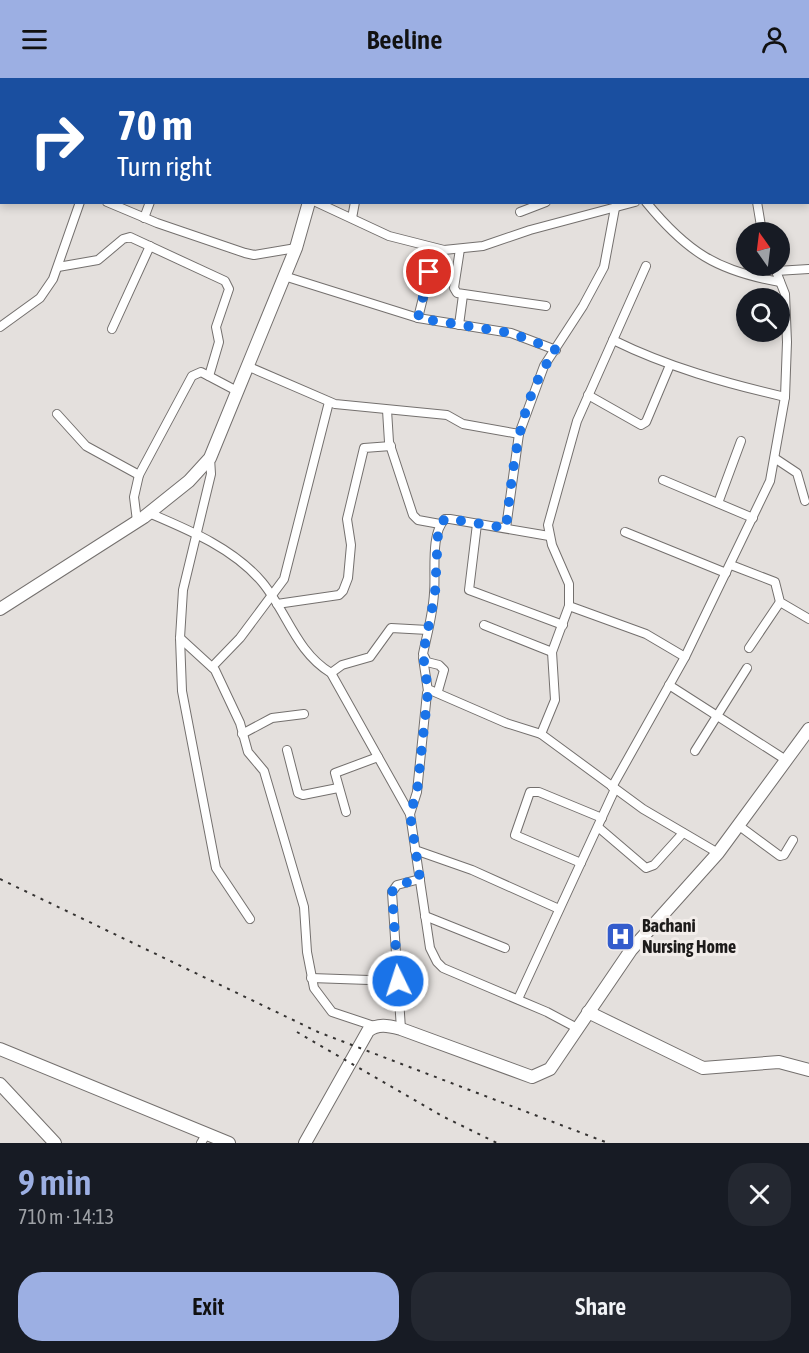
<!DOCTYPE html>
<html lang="en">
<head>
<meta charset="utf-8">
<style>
  :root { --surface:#171b24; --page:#242831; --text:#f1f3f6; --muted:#9ea1a6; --accent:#9cafe3 }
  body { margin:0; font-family:"Asap Condensed",sans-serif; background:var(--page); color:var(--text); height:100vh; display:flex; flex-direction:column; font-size:22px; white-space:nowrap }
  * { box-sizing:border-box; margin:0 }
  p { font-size:20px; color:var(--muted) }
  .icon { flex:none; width:33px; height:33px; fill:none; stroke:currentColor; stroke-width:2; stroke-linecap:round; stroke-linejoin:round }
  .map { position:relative; height:1065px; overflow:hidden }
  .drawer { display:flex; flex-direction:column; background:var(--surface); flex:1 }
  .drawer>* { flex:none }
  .guide { position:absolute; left:0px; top:0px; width:810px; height:126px; box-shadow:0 3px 9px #0003; background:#1a4fa0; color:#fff; overflow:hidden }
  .needle { width:39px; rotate:346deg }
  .tools { position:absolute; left:736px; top:144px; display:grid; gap:12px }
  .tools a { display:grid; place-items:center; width:54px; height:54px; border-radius:50%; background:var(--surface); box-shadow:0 3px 9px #0003; font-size:30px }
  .pin { position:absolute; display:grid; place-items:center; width:51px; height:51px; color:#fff; margin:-26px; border:3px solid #fff; border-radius:50%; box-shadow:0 2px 6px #0007 }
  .me { position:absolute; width:66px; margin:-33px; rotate:356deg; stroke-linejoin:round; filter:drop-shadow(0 0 4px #0008) }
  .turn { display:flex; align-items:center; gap:21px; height:126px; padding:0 18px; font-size:27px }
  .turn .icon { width:78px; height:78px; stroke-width:2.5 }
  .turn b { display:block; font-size:42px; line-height:51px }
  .round { display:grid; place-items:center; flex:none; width:63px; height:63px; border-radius:24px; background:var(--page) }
  .head { display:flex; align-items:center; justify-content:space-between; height:102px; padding:0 18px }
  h1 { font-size:36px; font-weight:600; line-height:45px; color:var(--accent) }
  .cta { display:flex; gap:12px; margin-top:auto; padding:12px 18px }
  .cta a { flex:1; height:69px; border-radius:24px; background:var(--accent); color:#111; font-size:24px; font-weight:600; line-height:69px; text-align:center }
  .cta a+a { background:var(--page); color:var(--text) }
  header { display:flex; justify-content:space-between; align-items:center; height:78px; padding:0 18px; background:var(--accent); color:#111; font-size:27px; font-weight:600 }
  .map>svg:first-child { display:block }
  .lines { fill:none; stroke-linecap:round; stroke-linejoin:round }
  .street-casing { stroke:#74706e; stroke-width:10 }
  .secondary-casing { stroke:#74706e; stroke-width:14 }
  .street { stroke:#fff; stroke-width:8 }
  .secondary { stroke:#fff; stroke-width:12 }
  .rail { stroke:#353332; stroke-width:2; stroke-dasharray:3 6; stroke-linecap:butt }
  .route { stroke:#1a73e8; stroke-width:10; stroke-dasharray:0 18 }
  .labels { text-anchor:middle; stroke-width:6; stroke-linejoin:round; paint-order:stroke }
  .poi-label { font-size:18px; font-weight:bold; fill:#1d1b1a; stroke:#f2edea; text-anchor:start }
</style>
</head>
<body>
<header><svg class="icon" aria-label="menu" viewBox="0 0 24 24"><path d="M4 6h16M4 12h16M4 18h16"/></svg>Beeline<svg class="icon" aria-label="person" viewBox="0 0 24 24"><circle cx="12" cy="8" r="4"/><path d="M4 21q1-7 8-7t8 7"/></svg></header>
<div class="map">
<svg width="809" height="1065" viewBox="0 0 809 1065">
  <rect width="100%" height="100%" fill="#e4e0dd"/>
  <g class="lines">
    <defs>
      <g id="street">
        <polyline points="76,0 89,2"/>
        <polyline points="609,0 613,2"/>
        <polyline points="244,1 244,2"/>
        <polyline points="37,2 37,0"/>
        <polyline points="115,2 116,0"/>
        <polyline points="182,2 182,0"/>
        <polyline points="444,2 445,0"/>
        <polyline points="527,2 527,0"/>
        <polyline points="625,2 626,0"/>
        <polyline points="726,2 727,0"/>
        <polyline points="808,24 809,23"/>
        <polyline points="808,62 809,61"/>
        <polyline points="0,64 2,65"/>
        <polyline points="808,79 809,80"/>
        <polyline points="107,124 157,145 245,175 254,177 296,170"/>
        <polyline points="316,124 389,158 444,172 483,168 530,152 635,124"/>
        <path d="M646,124C687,174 717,193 780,204"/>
        <polyline points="757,124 762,154"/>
        <polyline points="520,134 546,124"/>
        <polyline points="144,140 150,124"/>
        <polyline points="352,140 355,124"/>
        <polyline points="460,171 454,210 457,215 546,228"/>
        <polyline points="58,189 98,182 123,161 130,159 225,203 229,211 216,249 219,264 209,298"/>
        <polyline points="776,193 809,191"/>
        <polyline points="284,198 418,240 435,171"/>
        <polyline points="418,240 511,255 556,272"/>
        <polyline points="459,247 463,217"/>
        <polyline points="0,249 40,220 53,201 80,124"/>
        <polyline points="112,251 150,168"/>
        <path d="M613,262C668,289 725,305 785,319"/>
        <polyline points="247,288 335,326 447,337 463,346 519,356"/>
        <polyline points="588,317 641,347 646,344 670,287"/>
        <polyline points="387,332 389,364 413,437 418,442 440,446"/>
        <polyline points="57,336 86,368 139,397"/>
        <polyline points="210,380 211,396 183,512 180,560 182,613 216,790 250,841"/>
        <polyline points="776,381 797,395 805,423"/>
        <polyline points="663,402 753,440"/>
        <polyline points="718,425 741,363"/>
        <path d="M149,435C189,452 233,470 262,504C287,534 296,574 331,595L410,736L430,870L437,884L443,890L547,934L577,950"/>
        <polyline points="137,443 134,419 139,397 192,298 201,294 237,313"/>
        <polyline points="477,446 469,512 563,547"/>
        <polyline points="506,450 519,356 544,288 583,228 604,189 615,130"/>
        <polyline points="625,454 726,495"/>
        <polyline points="731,487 775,504 780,524 809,541"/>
        <polyline points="277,526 339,517 343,513 348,500 351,467 347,441 364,370 391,368"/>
        <polyline points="569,528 646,556 685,579"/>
        <polyline points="484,547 552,574"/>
        <polyline points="180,560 215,592 240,645 248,674 264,693 304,829 307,874 314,910 332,934 374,948"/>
        <polyline points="749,570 780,524"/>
        <polyline points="423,580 428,613"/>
        <polyline points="212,589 240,560 284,501 329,324"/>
        <polyline points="331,595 342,587 370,579 391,550 428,552"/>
        <polyline points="669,607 786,682"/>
        <path d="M438,613L444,592L439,587L427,584L423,576C427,556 433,536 434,515C436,496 430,455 445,441H450L549,458"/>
        <polyline points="242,656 272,640 304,636"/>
        <polyline points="541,656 555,622 552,574 569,528 569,506 552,467 548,447 577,343 646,188"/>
        <polyline points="287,672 298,715 303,717 338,710"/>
        <polyline points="695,673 747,590"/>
        <polyline points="612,709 685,579 770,403 785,319 787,264 785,216 774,188"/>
        <polyline points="346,734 335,695 378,679"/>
        <polyline points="410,736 417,714 427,615 430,612 506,645 541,656 643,731 718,775"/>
        <polyline points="738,747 780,778 784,777 793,762"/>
        <polyline points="598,749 646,790 654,787 683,755"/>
        <polyline points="415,772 472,792 559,831"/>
        <polyline points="581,785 515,757 530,714 539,714 602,740"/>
        <polyline points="425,838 505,870"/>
        <polyline points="311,900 398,903"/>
        <polyline points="518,921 615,711"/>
        <polyline points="401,951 392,814 397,807 420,801"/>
        <polyline points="201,1065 207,1055"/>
      </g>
      <g id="secondary">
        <polyline points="348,2 348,0"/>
        <polyline points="0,531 144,439 189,403 210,380 296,170 309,124"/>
        <polyline points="588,934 703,990 779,984 809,992"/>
        <polyline points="0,971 229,1065"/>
        <polyline points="0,1006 55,1065"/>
        <path d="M305,1065L368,953C378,945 389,948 401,951L532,999L550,991L631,872L718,775L809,651"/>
      </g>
    </defs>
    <use href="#street" class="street-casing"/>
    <use href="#secondary" class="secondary-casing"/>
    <use href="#street" class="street"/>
    <use href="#secondary" class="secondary"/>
    <g class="rail">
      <polyline points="0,801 318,954 608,1065"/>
      <polyline points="297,954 442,1038 497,1065"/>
    </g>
  </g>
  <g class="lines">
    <path class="route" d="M398,903L392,814L397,807L420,801L410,736L417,714L428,613L423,576L435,516L438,455L440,446L445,441H450L506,450C513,390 518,322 556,272L511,255L418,240L429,194"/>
  </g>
  <defs>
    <symbol id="hospital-square" viewBox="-11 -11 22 22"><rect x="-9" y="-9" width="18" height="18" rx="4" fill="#335ccc" stroke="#f2edea"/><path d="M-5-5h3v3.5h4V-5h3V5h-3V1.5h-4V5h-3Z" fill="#fff"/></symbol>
  </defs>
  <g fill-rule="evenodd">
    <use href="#hospital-square" x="604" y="842" width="33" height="33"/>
  </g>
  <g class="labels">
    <g class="poi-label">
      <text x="642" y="854">Bachani<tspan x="642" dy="21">Nursing Home</tspan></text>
    </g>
  </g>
</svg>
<div class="tools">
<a><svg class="needle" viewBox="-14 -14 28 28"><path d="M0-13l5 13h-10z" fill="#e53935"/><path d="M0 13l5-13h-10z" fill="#9ea1a6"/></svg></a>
<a><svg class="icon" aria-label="search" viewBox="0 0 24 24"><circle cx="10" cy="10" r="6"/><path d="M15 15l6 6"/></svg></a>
</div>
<div class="pin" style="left:429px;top:194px;background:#d93025"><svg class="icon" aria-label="arrive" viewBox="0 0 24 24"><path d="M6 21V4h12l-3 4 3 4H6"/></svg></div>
<svg class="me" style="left:398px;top:903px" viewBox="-20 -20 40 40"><circle r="17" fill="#1a73e8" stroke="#fff" stroke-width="3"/><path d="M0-11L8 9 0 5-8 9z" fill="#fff"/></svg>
<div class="guide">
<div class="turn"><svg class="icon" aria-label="right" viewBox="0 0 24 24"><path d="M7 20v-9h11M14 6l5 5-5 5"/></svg><div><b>70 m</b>Turn right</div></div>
</div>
</div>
<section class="drawer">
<div class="head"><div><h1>9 min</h1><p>710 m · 14:13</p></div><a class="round"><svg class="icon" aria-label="close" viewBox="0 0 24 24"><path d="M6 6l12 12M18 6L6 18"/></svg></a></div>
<div class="cta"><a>Exit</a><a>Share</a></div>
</section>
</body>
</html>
